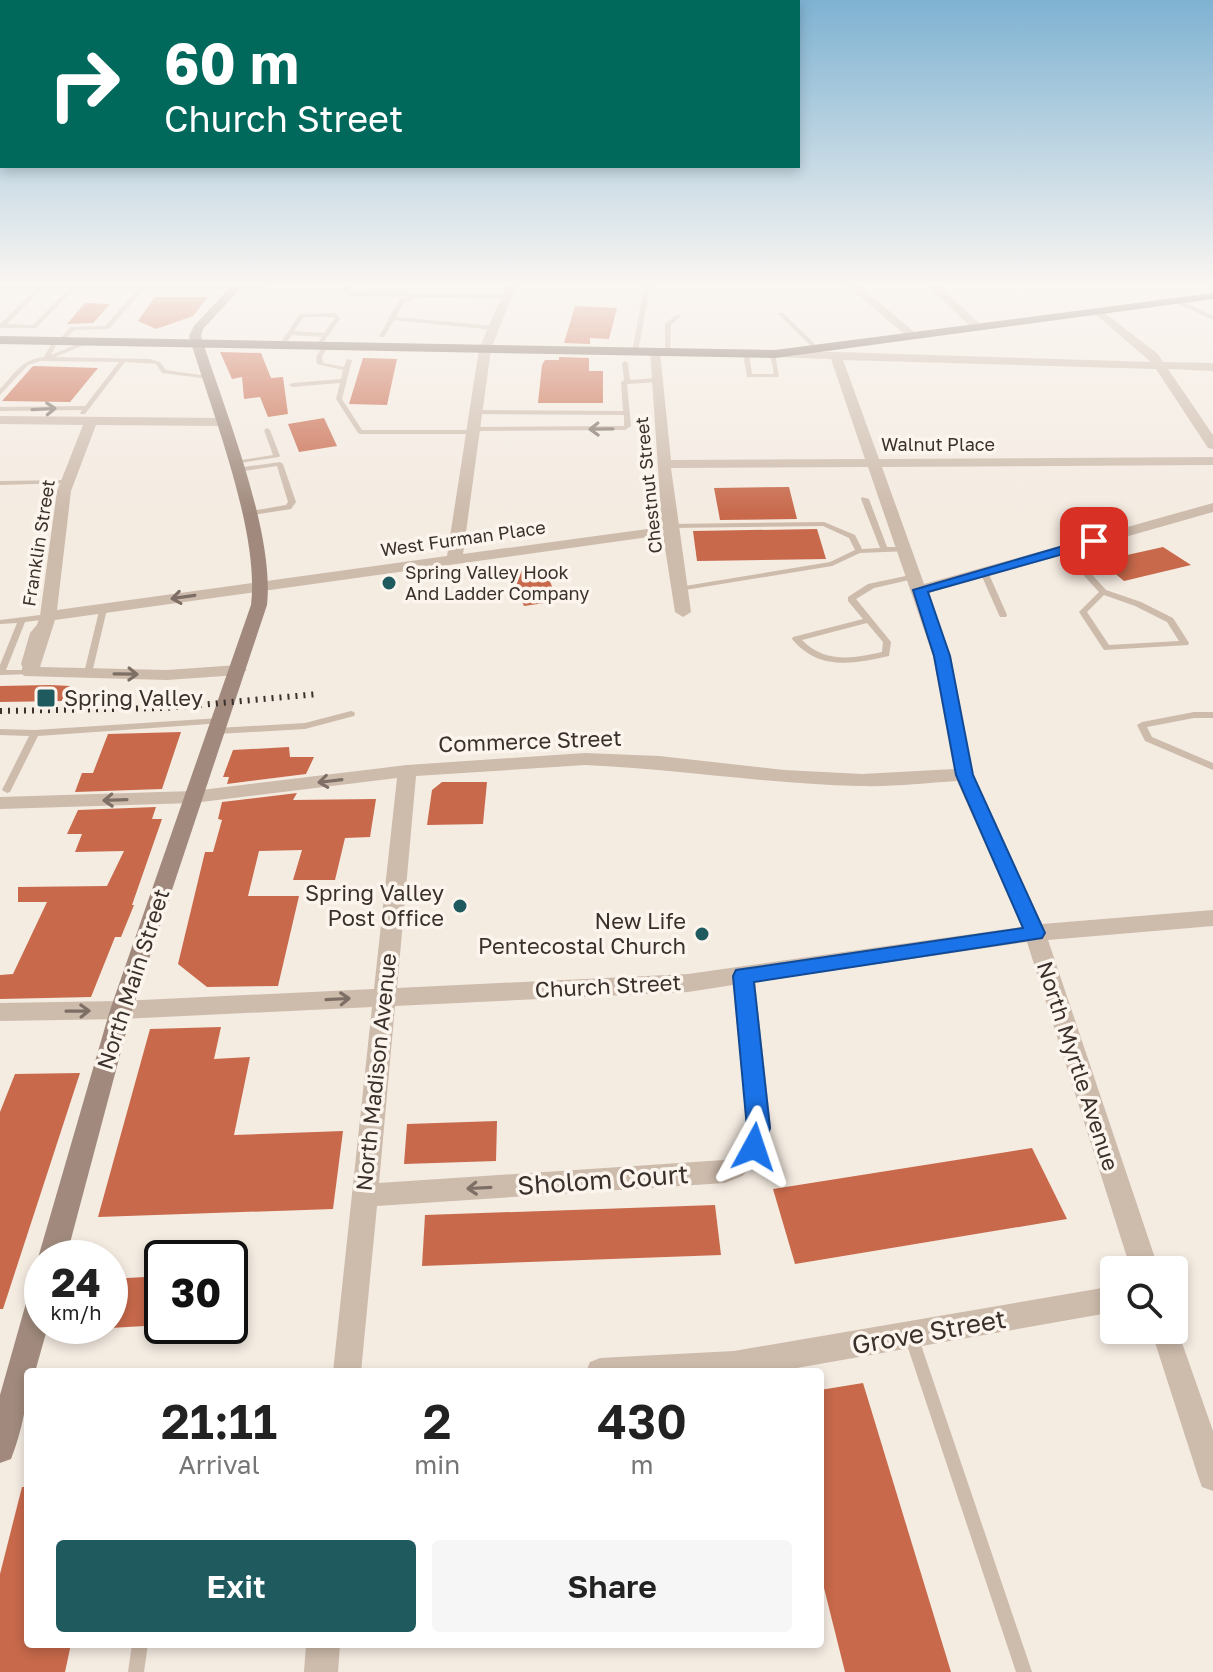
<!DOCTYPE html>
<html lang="en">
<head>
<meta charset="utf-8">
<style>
  :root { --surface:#fff; --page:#f6f6f6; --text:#222; --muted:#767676; --accent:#1f5a5e }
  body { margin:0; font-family:"Golos Text",sans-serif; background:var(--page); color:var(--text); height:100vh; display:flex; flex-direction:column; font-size:30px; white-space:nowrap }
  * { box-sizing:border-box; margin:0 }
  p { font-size:26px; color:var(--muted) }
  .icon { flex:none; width:44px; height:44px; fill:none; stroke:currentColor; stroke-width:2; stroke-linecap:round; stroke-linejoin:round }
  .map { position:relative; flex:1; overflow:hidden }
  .sheet { position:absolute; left:24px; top:1368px; width:800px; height:280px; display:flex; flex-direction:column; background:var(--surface); border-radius:8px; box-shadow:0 4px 12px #0003 }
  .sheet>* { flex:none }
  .top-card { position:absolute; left:0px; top:0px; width:800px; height:168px; box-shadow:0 4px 12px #0003; background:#00695c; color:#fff; overflow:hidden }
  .tools { position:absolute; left:1100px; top:1256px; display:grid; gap:16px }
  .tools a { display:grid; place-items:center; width:88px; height:88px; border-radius:8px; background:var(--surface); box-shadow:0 4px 12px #0003; font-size:40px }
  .speed { position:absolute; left:24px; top:1240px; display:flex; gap:16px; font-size:40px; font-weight:700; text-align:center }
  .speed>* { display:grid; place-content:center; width:104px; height:104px; border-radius:50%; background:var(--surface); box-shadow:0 4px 12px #0003; line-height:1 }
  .speed small { font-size:20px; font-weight:400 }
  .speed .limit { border:4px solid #111; border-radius:12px; background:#fff; color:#111 }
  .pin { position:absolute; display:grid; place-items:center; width:68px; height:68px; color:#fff; margin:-34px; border-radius:16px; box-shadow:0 4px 12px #0006 }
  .me { position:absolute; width:88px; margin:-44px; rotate:5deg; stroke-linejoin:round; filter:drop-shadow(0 0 6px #0008) }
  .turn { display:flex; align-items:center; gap:28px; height:168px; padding:0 32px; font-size:36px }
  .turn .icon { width:104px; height:104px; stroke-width:2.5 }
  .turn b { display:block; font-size:56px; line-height:68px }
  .eta { display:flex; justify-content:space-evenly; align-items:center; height:136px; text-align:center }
  .eta b { font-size:48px; font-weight:600; line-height:56px }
  .action { display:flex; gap:16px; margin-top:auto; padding:16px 32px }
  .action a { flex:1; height:92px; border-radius:8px; background:var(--accent); color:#fff; font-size:32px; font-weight:600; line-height:92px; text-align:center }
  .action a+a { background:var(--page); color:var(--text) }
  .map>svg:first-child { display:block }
  .building { fill:#c8694b }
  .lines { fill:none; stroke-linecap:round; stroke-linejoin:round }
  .path { stroke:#b9a596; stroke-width:4; stroke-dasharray:4 4; stroke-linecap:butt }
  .service { fill:#cdbbac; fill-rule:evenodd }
  .minor { fill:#cdbbac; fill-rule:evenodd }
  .secondary { fill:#a18a7d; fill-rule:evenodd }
  .primary { fill:#7d675c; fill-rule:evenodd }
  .rail { stroke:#3b302b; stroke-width:6; stroke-dasharray:2 6; stroke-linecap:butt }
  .oneway { stroke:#7d6f65 }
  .route { fill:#1a73e8; stroke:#114b97; stroke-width:2 }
  .poi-dot { fill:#1f5a5e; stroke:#fbf5ee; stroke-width:3 }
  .labels { text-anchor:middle; stroke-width:7; stroke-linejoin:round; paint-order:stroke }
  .far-street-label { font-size:18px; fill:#3b302b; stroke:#fbf5ee }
  .far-poi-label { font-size:18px; fill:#3b302b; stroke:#fbf5ee; text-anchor:start }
  .poi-label { font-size:22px; fill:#3b302b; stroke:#fbf5ee; text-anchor:end }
  .street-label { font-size:22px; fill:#3b302b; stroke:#fbf5ee }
  .near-street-label { font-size:26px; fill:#3b302b; stroke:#fbf5ee }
</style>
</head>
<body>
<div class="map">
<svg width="1213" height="1672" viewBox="0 0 1213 1672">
  <rect width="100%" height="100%" fill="#f4ebe1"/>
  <g class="building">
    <polygon points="155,297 208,297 193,316 156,329 138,321"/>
    <polygon points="85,303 110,304 93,323 67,324"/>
    <polygon points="575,306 617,308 609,339 590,338 590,344 564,343"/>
    <polygon points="220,352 261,353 271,378 283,377 288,414 268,417 260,397 244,399 242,377 232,379"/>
    <polygon points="559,357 589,358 589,371 603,371 603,403 538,403 542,365 545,360 559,360"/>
    <polygon points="363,358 397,359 387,405 349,404"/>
    <polygon points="32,367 34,366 98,368 70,402 2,401"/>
    <polygon points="324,418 337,446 299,452 288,424"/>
    <polygon points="789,487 797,519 720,520 714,488"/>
    <polygon points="817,529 826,559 697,561 693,531"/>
    <polygon points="1163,547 1191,565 1124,581 1100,561"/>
    <polygon points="544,567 558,601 524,606 511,572"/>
    <polygon points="50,685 70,686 62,701 0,702 0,686"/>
    <polygon points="181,732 162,789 75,792 82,773 93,773 108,734"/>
    <polygon points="289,747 290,757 314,757 306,774 227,784 229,777 223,777 233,750"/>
    <polygon points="442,782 487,782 483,824 427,825 432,790"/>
    <polygon points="297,793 293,800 376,799 370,837 345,838 335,880 293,880 302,850 259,851 248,896 299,896 278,986 207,987 178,964 205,852 213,852 222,820 218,819 222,802"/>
    <polygon points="156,807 152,819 162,819 132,905 134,905 121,937 115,937 91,997 0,999 0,975 13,974 47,902 18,902 18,887 107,886 124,851 75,852 82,834 67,834 78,810"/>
    <polygon points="221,1027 214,1059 250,1057 234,1135 343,1131 333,1209 98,1217 150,1029"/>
    <polygon points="80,1073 3,1309 0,1309 0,1112 15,1074"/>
    <polygon points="497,1121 496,1161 404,1164 407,1124"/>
    <polygon points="1032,1148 1067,1219 795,1264 773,1189"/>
    <polygon points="715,1205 721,1255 422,1266 425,1215"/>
    <polygon points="162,1276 162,1325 110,1328 110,1279"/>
    <polygon points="863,1383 951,1672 845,1672 820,1572 820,1390"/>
    <polygon points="22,1487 28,1487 28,1644 71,1644 65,1672 0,1672 0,1574"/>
  </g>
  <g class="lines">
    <polyline class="path" points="192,704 198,703"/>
    <g class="service">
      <path d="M269,281H276L260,289H144L109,329L74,330L63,342L58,341L51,355L87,340L89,341V343L55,357L150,359L160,362L166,370L207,376L210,378L209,379L162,373L156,364L125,362L85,414H81L80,413L82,410L0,411V407L85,406L119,362L40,361L28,365L0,395V389C14,374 22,359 44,357L54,339L59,340L70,327L105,326L138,289L75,288L36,328H0V324L37,288H0V284L236,286L259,285ZM43,288H69L33,325L7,324Z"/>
      <polygon points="350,281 356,281 349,290 351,292 507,294 510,296 507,298 349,296 343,290"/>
      <polygon points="645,281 651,281 638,352 635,354 632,352"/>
      <polygon points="411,297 413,298 413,300 405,301 396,317 494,326 497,328 494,330 394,320 384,337 380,337 379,336 389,319 388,318 401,299"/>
      <polygon points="1177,299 1213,316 1213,320 1175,302 1174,301"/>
      <polygon points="779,313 783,313 819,348 819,350 815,350 779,315"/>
      <path d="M300,314L335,313L340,319L320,347L315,346L322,337L292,335L284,346H280L279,345ZM304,317H333L334,319L324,333L294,331Z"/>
      <polygon points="676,315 681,316 671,325 670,353 665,354 665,324"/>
      <polygon points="325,344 328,346 322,357 323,363 344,367 347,359 352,360 342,399 362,430 471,430 472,428 474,427 624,426 624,415 476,414 473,412 476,410 623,411 621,382 624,380 622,363 625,361 628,363 630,380 657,378 660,380 657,382 627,384 631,426 625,430 476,431 475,433 473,434 360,434 358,433 336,399 340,383 292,387 289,385 292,383 341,379 343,370 317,364 316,357 323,345"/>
      <polygon points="746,352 749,354 752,374 774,374 770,354 775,353 779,377 747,377 743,354"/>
      <polygon points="267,428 270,430 280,456 279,457 233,464 233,462 235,461 273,455 264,430"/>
      <polygon points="280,462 283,464 296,502 291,509 246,516 246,512 286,505 288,502 277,466 237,472 234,470 237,468"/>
      <polygon points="67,480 71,482 69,483 0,485 0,481"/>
      <polygon points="862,497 869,499 887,547 908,547 908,551 860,553 832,566 679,591 675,589 679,587 830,562 855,550 849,538 823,526 671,528 668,528 668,524 824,522 855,535 862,549 880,548 861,499"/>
      <path d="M1061,547H1067L1106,590L1141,602L1173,618L1189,643L1188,645L1104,650L1079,612L1099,592L1061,551ZM1104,595L1135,606L1167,622L1179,641L1109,645L1087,612Z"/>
      <polygon points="981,570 987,570 988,572 1007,615 1006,617 1000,617 999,615 980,572"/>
      <path d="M915,574H918V578L874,588L856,599L891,642L889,656C852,664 819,671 792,639L793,637L863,619L848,601V597L868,584ZM867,623L883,642L882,652C853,659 824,663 802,640Z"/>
      <polygon points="100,607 106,607 107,609 92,673 88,676 84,673"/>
      <path d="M48,614L52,616L38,633L29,664L34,672L33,674L0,675V665L17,623L0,624V620ZM41,620L30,633L21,664L24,670H6L25,622Z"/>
      <polygon points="351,711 354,712 355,714 354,716 305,729 217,734 212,731 217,728 305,723"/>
      <polygon points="1194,712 1213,712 1213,718 1194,718 1147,727 1152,737 1213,763 1213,770 1145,741 1137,725 1142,722"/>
      <polygon points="220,718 223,719 225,721 223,723 38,736 10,792 7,793 2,790 29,736 0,735 0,729 35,730"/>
      <polygon points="911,1329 916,1331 918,1336 1032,1672 1016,1672 904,1336 906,1331"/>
      <polygon points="132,1644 148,1644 144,1672 128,1672"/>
    </g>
    <g class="minor">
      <path d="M508,281H518L491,349L463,554L662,527L650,350L660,353L671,460L865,459L831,359L771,357L769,354L775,350L1151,362L1094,313V309L1098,308L1158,354L1163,362L1213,363V371L1168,369L1213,435V449L1208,448L1156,369L843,360L879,459L1213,457V465L882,467L924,584L1213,503V512L928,593L951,656L973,775L1042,924L1213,910V926L1048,940L1159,1270H1131L1027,942L755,982L771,1128L757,1163L742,1176L725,1183L377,1206L361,1372H333L372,1007L121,1019L0,1021V1003L121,1001L374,989L397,778L193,803L0,809V797L193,791L407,765L585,753L659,756L784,770L862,774L954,769L933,656L868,467L671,468L691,612L683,617L675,612L663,535L55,620L40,667L167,670L238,665L247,670L238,675L167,680L24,676L21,672L40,616L57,491L83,425L0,424V416L221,418L228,422L221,426L96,425L71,491L57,610L447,556L479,349ZM585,765C677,769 768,784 860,786C892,787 925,783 957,781L1022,927L688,974L397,988L416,776ZM733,985L747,1128L739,1148L724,1160L379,1183L395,1006L688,992Z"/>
      <polygon points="842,281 853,281 917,334 917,338 909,338"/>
      <polygon points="932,286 940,286 981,325 981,329 973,329 932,290"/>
      <polygon points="1114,1286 1114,1312 774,1372 586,1372 590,1362 600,1358 734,1351"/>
      <polygon points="1174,1320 1213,1431 1213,1491 1202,1487 1198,1476 1151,1330 1174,1330"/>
      <polygon points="306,1644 340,1644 338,1672 304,1672"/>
    </g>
    <g class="secondary">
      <path d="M236,281H247L203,329L201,336C224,409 275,531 267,605L132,1010L66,1258H42V1266L38,1258L110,1010L251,605C260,531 211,410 189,336L194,326Z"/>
      <path d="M42,1283V1326H48L35,1372H28C28,1402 22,1431 11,1459L0,1463V1395L28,1296L32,1287Z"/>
    </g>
    <polygon class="primary" points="1213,293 1213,299 775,358 0,344 0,336 775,350"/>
    <polyline class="rail" points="0,711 166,708 318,694"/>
  </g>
  <defs><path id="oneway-shaft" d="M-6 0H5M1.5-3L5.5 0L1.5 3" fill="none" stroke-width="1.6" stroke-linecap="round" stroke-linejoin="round" transform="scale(2)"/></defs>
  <g class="oneway">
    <use href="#oneway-shaft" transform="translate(44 409) rotate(-3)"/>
    <use href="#oneway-shaft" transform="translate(601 429) rotate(179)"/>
    <use href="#oneway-shaft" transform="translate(183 597) rotate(172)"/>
    <use href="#oneway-shaft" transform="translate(126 674) rotate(1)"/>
    <use href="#oneway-shaft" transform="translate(330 781) rotate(173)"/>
    <use href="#oneway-shaft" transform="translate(115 800) rotate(178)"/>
    <use href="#oneway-shaft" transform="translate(338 999) rotate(-3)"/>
    <use href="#oneway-shaft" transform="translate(78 1011) rotate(-1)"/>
    <use href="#oneway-shaft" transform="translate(479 1188) rotate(177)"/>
  </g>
  <linearGradient id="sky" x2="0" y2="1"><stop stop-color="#7eb2d2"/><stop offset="0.55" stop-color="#faf6f2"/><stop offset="1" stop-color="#faf6f2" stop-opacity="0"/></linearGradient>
  <rect width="1213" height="515" fill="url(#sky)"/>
  <polygon class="route" points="1094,537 1099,538 1099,544 928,592 950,656 973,775 1045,933 1042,938 754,982 770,1128 762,1154 754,1157 745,1154 742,1147 747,1128 733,976 736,970 1023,928 956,775 934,656 913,590"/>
  <g class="poi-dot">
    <circle cx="389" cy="583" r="8"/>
    <rect x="36" y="688" width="20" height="20" rx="4"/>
    <circle cx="460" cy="906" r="8"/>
    <circle cx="702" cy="934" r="8"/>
  </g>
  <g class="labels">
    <g class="far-street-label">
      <text x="938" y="451">Walnut Place</text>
      <text transform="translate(649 485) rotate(-96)" y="6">Chestnut Street</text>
      <text transform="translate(463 539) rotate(-8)" y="6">West Furman Place</text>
      <text transform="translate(39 543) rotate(-81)" y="6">Franklin Street</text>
    </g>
    <g class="far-poi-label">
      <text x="405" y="579">Spring Valley Hook<tspan x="405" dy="21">And Ladder Company</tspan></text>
    </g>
    <g class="poi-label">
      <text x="64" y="706" text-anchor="start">Spring Valley</text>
      <text x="444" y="901">Spring Valley<tspan x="444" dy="25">Post Office</tspan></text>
      <text x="686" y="929">New Life<tspan x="686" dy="25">Pentecostal Church</tspan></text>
    </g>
    <g class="street-label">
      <text transform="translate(530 741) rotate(-2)" y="8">Commerce Street</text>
      <text transform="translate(133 979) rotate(-72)" y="8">North Main Street</text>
      <text transform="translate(608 986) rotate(-3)" y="8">Church Street</text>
      <text transform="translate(1078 1066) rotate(72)" y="8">North Myrtle Avenue</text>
      <text transform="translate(376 1072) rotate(-84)" y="8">North Madison Avenue</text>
    </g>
    <g class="near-street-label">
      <text transform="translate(603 1180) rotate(-4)" y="9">Sholom Court</text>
      <text transform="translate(929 1332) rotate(-10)" y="9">Grove Street</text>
    </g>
  </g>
</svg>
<div class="tools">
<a><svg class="icon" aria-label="search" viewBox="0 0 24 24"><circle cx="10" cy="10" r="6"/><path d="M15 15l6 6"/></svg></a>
</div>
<div class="speed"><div>24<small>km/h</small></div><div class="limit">30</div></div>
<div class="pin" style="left:1094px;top:541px;background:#d93025"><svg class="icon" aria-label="arrive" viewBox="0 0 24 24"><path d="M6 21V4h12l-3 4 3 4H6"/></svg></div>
<svg class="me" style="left:754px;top:1147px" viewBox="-20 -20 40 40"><path d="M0-17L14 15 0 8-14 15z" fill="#1a73e8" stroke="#fff" stroke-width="4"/></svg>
<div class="top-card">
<div class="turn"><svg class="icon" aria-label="right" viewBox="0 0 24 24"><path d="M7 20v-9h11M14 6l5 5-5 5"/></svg><div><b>60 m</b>Church Street</div></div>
</div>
<section class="sheet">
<div class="eta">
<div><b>21:11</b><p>Arrival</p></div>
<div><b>2</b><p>min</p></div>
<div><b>430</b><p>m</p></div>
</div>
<div class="action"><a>Exit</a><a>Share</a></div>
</section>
</div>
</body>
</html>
